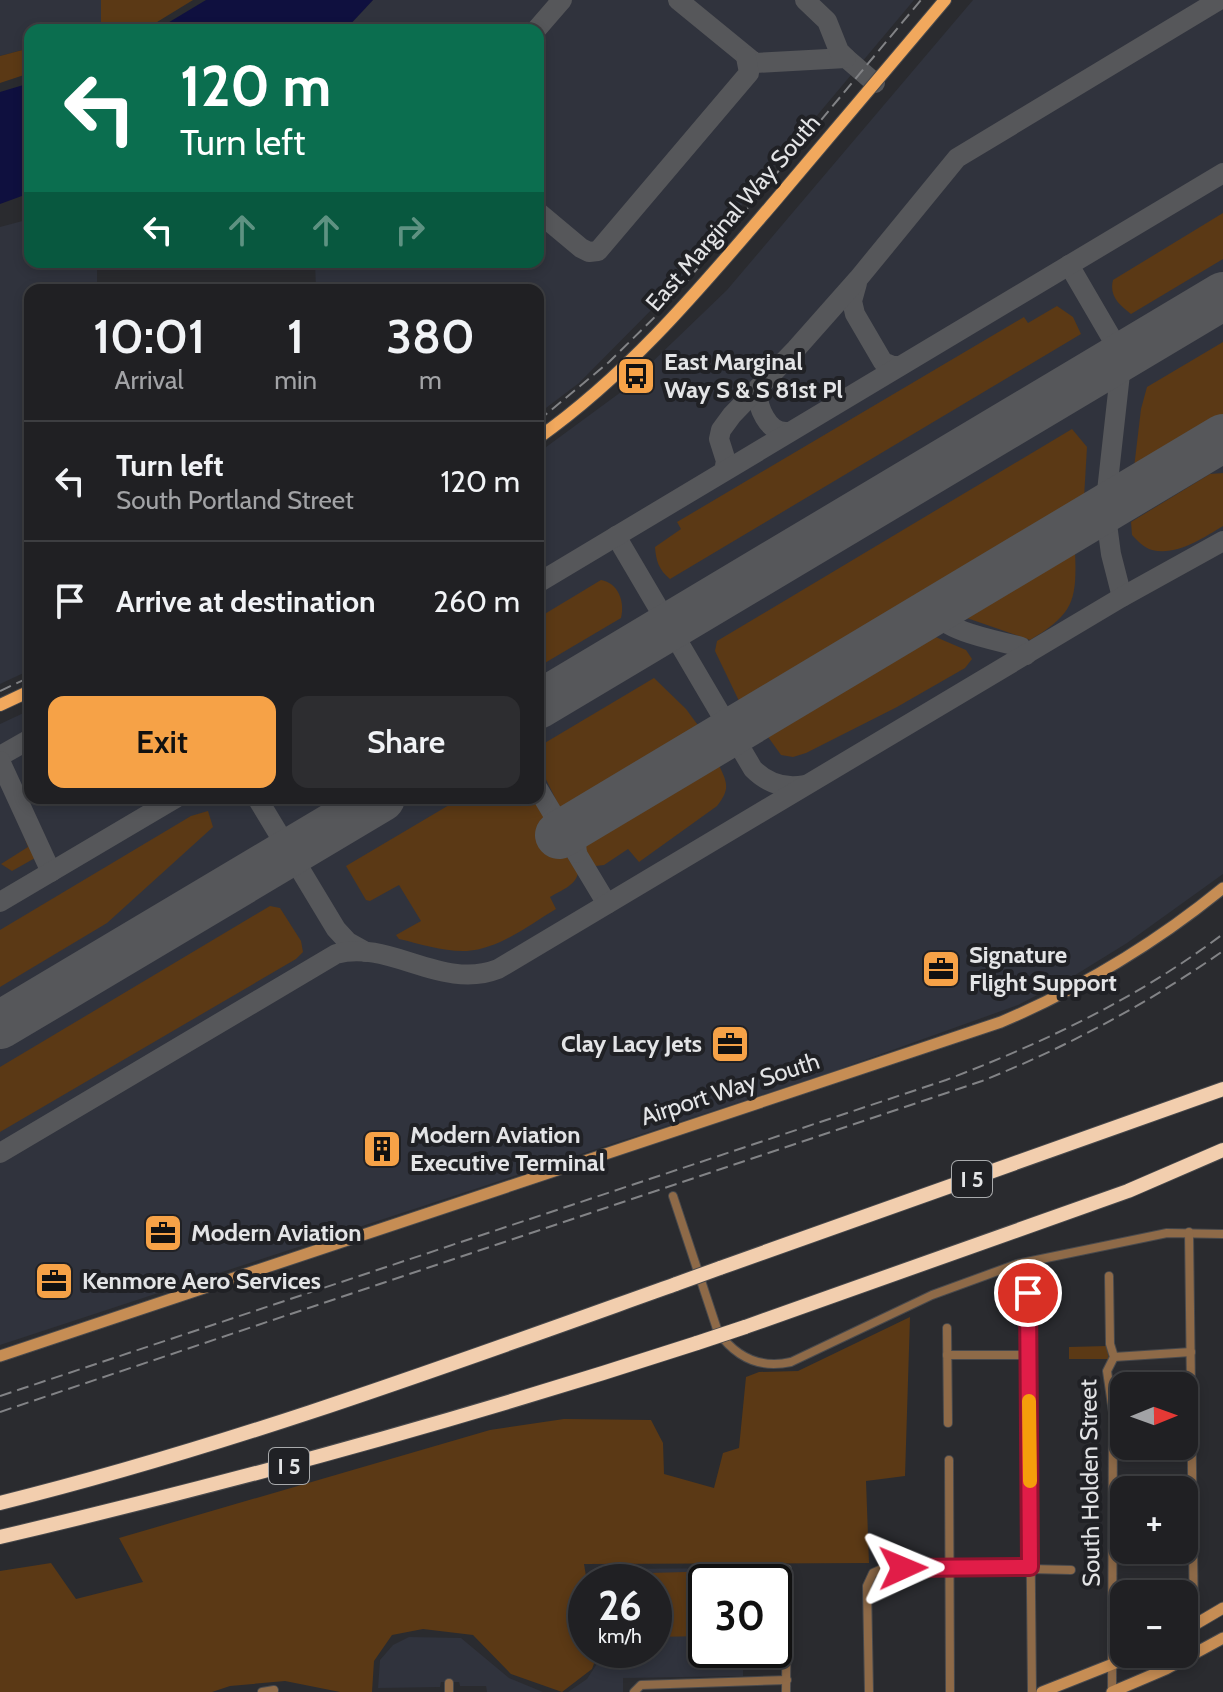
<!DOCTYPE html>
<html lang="en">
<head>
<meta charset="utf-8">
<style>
  :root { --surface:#202023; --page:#2d2d30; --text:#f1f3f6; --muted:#a2a3a6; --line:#3d3e41; --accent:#f6a247 }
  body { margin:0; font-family:Cabin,sans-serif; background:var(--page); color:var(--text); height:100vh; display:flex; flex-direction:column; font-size:30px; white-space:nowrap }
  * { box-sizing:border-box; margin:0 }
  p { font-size:26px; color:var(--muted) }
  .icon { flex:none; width:44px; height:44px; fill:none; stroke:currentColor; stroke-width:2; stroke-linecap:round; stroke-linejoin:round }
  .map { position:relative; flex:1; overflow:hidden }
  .drawer { position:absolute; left:24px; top:284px; width:520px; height:520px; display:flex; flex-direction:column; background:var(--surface); border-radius:16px; box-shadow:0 4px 12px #0003,0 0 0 2px var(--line) }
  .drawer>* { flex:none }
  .guide { position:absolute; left:24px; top:24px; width:520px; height:244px; border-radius:16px; box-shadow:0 4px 12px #0003,0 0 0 2px var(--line); background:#0b6e4f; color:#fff; overflow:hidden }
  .needle { width:52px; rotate:89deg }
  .fabs { position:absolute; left:1110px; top:1372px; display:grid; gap:16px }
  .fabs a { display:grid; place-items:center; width:88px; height:88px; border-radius:16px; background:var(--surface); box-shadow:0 4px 12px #0003,0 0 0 2px var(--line); font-size:40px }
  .speed { position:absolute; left:568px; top:1564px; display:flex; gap:16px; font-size:40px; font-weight:700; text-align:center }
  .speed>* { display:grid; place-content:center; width:104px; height:104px; border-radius:50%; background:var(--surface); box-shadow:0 4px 12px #0003,0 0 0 2px var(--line); line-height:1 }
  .speed small { font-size:20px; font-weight:400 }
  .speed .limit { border:4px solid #111; border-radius:12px; background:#fff; color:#111 }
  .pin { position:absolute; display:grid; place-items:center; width:68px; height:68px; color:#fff; margin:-34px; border:4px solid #fff; border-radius:50%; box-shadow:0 2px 8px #0007 }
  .me { position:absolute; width:88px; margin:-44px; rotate:89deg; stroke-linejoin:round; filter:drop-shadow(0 0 6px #0008) }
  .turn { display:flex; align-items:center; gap:28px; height:168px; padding:0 24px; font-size:36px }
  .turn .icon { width:104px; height:104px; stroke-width:2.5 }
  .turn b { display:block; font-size:56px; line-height:68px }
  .lanes { display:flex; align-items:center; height:76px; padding:0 24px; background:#0003; justify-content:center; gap:40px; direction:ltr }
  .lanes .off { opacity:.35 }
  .eta { display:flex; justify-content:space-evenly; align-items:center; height:136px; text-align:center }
  .eta b { font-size:48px; font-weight:600; line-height:56px }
  .primary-button { display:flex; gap:16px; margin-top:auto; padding:16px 24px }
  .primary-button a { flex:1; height:92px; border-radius:16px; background:var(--accent); color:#111; font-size:32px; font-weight:600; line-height:92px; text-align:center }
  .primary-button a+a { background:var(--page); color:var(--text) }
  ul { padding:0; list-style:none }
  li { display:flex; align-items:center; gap:24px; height:120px; padding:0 24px; border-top:2px solid var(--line) }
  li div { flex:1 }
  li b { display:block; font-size:30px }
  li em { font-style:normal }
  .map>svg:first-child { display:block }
  .built { fill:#30333d }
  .green { fill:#5b3915 }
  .water { fill:#0f103f }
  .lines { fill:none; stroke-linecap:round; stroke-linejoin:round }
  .taxiway { stroke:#56575a; stroke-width:20 }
  .runway { stroke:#56575a; stroke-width:48 }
  .minor-casing { stroke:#48494c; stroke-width:10 }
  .secondary-casing { stroke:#48494c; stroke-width:13 }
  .primary-casing { stroke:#48494c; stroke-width:14 }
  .motorway-casing { stroke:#48494c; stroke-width:16 }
  .minor { stroke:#8e6a48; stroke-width:8 }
  .secondary { stroke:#c68d54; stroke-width:11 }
  .primary { stroke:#f1a85d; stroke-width:12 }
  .motorway { stroke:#f2ceae; stroke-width:14 }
  .rail { stroke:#828386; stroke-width:2; stroke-dasharray:12 6; stroke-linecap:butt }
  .motorway-bridge-casing { stroke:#48494c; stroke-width:16; stroke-linecap:butt }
  .motorway-bridge { stroke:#f2ceae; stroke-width:14 }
  .route-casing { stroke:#92132f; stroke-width:20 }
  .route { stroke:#e11d48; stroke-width:14 }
  .slow { stroke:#f59e0b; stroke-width:14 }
  .labels { text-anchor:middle; stroke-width:8; stroke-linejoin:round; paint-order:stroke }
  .shield { fill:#202125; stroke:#a8aaac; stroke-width:2 }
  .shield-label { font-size:22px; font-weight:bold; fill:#e3e4e6 }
  .street-label { font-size:24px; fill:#e3e4e6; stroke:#202125 }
  .poi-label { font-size:24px; font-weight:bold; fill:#e3e4e6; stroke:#202125; text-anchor:start }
</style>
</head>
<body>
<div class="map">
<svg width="1223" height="1692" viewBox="0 0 1223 1692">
  <rect width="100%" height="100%" fill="#2a2b2f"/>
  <g class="built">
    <polygon points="0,0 101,0 101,27 92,30 30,30 30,48 0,56"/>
    <polygon points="373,0 914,0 667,294 579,383 538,414 538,290 316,290 315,262 538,262 538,30 345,30"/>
    <polygon points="973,0 1223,0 1223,874 1127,943 1072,977 1018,1005 834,1071 0,1345 0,724 30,710 30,798 538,798 538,453 621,392 727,290"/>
    <polygon points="30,219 30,262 97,262 97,290 30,290 30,670 0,684 0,227"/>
    <polygon points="743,1568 743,1582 706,1582 706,1650 743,1650 743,1676 623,1678 623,1692 568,1692 587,1679 606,1650 654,1650 654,1582 606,1582 605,1569"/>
    <polygon points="409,1637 461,1638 509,1678 543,1692 487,1692 486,1686 460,1686 459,1682 441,1682 440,1687 378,1688 380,1660 393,1645"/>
  </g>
  <g class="green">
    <polygon points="101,0 193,0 144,30 92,30 101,27"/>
    <polygon points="30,48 30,73 0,83 0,56"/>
    <path d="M1223,213V259L1131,314C1119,305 1109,296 1113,280Z"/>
    <path d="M1057,306L1073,317L1081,334L670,579C659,570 656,561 655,547L681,529L677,522L1024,317L1028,323Z"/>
    <polygon points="1223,342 1223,414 1134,468 1141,409 1147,387"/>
    <polygon points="1072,429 1087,447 1084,498 740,703 715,651 717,641"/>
    <path d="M1223,473V526C1203,538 1177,556 1152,550C1144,548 1137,540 1132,535L1131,522L1210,474Z"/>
    <path d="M1075,551C1077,600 1074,614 1030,640L964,617Z"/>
    <path d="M601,580C618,583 625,601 621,618L538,667V618Z"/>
    <polygon points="931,635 966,650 972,659 965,668 897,707 806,753 793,757 781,755 766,734"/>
    <polygon points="654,678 686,709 700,728 570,805 560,808 538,763 538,747"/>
    <path d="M717,761C726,781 732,787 717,806L639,862L628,849L604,865L596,866L591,862L581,844L587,837Z"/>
    <path d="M461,798H534L547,816L543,820L575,869L578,867C580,884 563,889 550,897L556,909C529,925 499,949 467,951C444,952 421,944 399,939L396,935L421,921L399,885L370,901L366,900L346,866Z"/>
    <polygon points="208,811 213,827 107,923 0,987 0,930 191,816"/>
    <polygon points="28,838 35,858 12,871 1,864 28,847 25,839"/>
    <polygon points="270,906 280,908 301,941 303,952 296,959 0,1132 0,1067"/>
    <polygon points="910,1317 905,1476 866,1481 869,1563 584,1564 587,1582 586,1650 599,1650 592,1669 562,1692 511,1674 473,1635 423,1629 392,1635 374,1661 372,1692 340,1692 285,1681 230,1686 212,1692 0,1692 0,1571 51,1563 76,1599 143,1582 119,1538 490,1430 564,1419 651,1420 663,1443 664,1474 714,1488 723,1453 739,1448 746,1377 759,1372 798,1371"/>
    <polygon points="1107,1346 1109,1359 1069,1359 1069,1347"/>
    <polygon points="724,1571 724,1582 706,1582 706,1636 654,1637 654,1582 611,1582 611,1574"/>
  </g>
  <g class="water">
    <polygon points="206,0 373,0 345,30 156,30"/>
    <polygon points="30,83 30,193 0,204 0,92"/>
  </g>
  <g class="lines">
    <g class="taxiway">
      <polyline points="678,0 755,63 846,58 875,83"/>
      <polyline points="805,0 827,21 839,51 846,58"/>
      <polyline points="536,30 562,0"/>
      <polyline points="538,212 581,248 589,252 598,251 749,73 746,57"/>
      <polyline points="1069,265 1122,356 1105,509 1111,554 1122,597"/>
      <polyline points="857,283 852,301 855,314 883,362 893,366 900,366"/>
      <path d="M758,388C756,406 768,434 788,432"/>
      <polyline points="724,471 726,461 719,439 721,430 732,415 796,349 858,279 957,158 1219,0"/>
      <path d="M616,536L753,769C768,784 785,789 805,785"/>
      <polyline points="538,583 1223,173"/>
      <path d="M933,612C949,633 996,640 1021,647L1026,655"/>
      <polyline points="0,756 30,739"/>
      <polyline points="0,761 51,872"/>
      <polyline points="538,789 607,904"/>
      <polyline points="257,798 336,929 348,942 366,952"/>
      <polyline points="577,853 575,835 587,818"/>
      <polyline points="0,902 176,798"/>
      <path d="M0,1153L336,954C389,939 442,991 498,969L1122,597L1223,541"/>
    </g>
    <g class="runway">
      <polyline points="538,705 1223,296"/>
      <polyline points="559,835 1223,438"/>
      <polyline points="0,1025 381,798"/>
    </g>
    <defs>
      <g id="minor">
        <path d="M673,1196L718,1332C736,1357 760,1369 791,1362L932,1295L1017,1264L1167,1233L1223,1234"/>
        <polyline points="1189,1232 1194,1625"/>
        <polyline points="1109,1276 1110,1344 1114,1357 1107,1371 1113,1412 1112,1692"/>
        <polyline points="1028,1293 1032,1692"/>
        <polyline points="947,1328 948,1423"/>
        <polyline points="947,1355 1029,1355"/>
        <polyline points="1114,1357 1191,1352"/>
        <polyline points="949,1460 950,1692"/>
        <polyline points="1030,1569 1071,1570"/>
        <polyline points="449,1683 449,1692"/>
        <polyline points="262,1692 274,1690"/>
        <polyline points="634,1692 641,1685 787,1680"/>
        <polyline points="786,1692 787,1569"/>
        <polyline points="869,1692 867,1586 873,1573 884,1568 1030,1567"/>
      </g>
      <g id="secondary">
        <path d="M0,1356L1001,1022C1079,989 1157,942 1223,888"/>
        <polyline points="1184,1631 1223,1608"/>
        <polyline points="1042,1692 1138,1654"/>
        <polyline points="1112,1692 1166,1669 1223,1638"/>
      </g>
      <g id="primary">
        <path d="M538,438C630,373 702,286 775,201C831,134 889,67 945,0"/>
        <polyline points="0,705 30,691"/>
      </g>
      <g id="motorway">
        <polyline points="720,1268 1223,1089"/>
        <polyline points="745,1327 1128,1191 1223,1150"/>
        <path d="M0,1503C230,1446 452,1364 676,1284"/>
        <path d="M0,1537C235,1482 467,1418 697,1343"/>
      </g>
    </defs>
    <use href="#minor" class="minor-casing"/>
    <use href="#secondary" class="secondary-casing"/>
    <use href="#primary" class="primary-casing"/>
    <use href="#motorway" class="motorway-casing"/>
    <use href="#minor" class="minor"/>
    <use href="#secondary" class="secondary"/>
    <use href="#primary" class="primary"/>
    <use href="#motorway" class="motorway"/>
    <g class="rail">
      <polyline points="538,421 609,362 667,305 921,0"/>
      <polyline points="0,691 30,677"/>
      <path d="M0,1396L946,1080C1045,1042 1138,998 1223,934"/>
      <path d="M0,1412L982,1081C1067,1047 1147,1004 1223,951"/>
    </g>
    <defs>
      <g id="motorway-bridge">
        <polyline points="676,1284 720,1268"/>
        <polyline points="697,1343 745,1327"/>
      </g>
    </defs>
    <use href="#motorway-bridge" class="motorway-bridge-casing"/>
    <use href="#motorway-bridge" class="motorway-bridge"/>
  </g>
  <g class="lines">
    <defs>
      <polyline id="route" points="903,1568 1030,1567 1028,1293"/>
    </defs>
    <use href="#route" class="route-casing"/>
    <use href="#route" class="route"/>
    <polyline class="slow" points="1029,1401 1030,1481"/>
  </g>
  <defs>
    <symbol id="bus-square" viewBox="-11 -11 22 22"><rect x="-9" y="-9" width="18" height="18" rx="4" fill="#f6a247" stroke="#202125"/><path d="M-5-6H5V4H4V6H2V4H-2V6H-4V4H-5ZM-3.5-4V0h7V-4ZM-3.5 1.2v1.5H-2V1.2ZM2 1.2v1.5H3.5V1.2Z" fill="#111"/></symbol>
    <symbol id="office-square" viewBox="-11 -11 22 22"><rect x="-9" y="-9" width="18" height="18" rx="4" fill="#f6a247" stroke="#202125"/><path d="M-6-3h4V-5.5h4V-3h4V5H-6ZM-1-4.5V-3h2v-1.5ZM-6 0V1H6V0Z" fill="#111"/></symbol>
    <symbol id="building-square" viewBox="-11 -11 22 22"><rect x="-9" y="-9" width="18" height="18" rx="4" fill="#f6a247" stroke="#202125"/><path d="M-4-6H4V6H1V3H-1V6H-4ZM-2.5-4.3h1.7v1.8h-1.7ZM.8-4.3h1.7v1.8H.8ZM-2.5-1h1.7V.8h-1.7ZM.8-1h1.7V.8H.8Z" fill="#111"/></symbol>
  </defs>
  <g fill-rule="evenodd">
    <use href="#bus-square" x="614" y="354" width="44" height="44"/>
    <use href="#office-square" x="919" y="947" width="44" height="44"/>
    <use href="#office-square" x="708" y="1022" width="44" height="44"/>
    <use href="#building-square" x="360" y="1127" width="44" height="44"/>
    <use href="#office-square" x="141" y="1211" width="44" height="44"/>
    <use href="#office-square" x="32" y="1259" width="44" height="44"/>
  </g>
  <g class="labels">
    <g class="shield">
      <rect x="952" y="1161" width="40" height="36" rx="6"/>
      <rect x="269" y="1448" width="40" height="36" rx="6"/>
    </g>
    <g class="shield-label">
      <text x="972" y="1187">I 5</text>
      <text x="289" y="1474">I 5</text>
    </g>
    <g class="street-label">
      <text transform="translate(733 213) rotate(-49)" y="8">East Marginal Way South</text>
      <text transform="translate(730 1089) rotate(-18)" y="8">Airport Way South</text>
      <text transform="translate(1090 1483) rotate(-91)" y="8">South Holden Street</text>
    </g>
    <g class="poi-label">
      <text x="664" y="370">East Marginal<tspan x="664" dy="28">Way S &amp; S 81st Pl</tspan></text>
      <text x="969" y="963">Signature<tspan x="969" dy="28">Flight Support</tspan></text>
      <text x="702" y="1052" text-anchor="end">Clay Lacy Jets</text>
      <text x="410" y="1143">Modern Aviation<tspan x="410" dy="28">Executive Terminal</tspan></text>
      <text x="191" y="1241">Modern Aviation</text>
      <text x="82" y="1289">Kenmore Aero Services</text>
    </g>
  </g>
</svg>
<div class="fabs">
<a><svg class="needle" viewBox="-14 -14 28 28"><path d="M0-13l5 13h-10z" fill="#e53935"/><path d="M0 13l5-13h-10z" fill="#a2a3a6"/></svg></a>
<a>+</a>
<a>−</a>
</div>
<div class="speed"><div>26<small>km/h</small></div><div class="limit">30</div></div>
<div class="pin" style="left:1028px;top:1293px;background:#d93025"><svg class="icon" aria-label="arrive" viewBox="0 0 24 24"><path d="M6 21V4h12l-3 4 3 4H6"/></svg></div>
<svg class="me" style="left:903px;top:1568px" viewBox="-20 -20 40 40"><path d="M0-17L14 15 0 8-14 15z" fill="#e11d48" stroke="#fff" stroke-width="4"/></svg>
<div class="guide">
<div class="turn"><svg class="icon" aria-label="left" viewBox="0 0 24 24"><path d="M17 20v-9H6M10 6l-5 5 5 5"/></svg><div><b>120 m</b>Turn left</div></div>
<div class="lanes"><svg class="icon" aria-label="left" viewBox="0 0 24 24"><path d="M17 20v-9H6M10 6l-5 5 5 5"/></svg><svg class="icon off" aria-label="ahead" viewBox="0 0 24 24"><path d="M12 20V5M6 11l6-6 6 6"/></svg><svg class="icon off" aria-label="ahead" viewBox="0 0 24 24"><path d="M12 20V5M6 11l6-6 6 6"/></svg><svg class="icon off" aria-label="right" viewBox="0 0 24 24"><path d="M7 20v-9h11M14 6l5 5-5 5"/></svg></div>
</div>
<section class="drawer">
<div class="eta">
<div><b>10:01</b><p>Arrival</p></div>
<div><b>1</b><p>min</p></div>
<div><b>380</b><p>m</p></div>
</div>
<ul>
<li><svg class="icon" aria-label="left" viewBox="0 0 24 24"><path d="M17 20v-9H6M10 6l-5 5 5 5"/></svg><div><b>Turn left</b><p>South Portland Street</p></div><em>120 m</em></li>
<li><svg class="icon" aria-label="arrive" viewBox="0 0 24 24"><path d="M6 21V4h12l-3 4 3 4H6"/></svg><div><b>Arrive at destination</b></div><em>260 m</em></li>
</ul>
<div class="primary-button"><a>Exit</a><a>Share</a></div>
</section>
</div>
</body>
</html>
